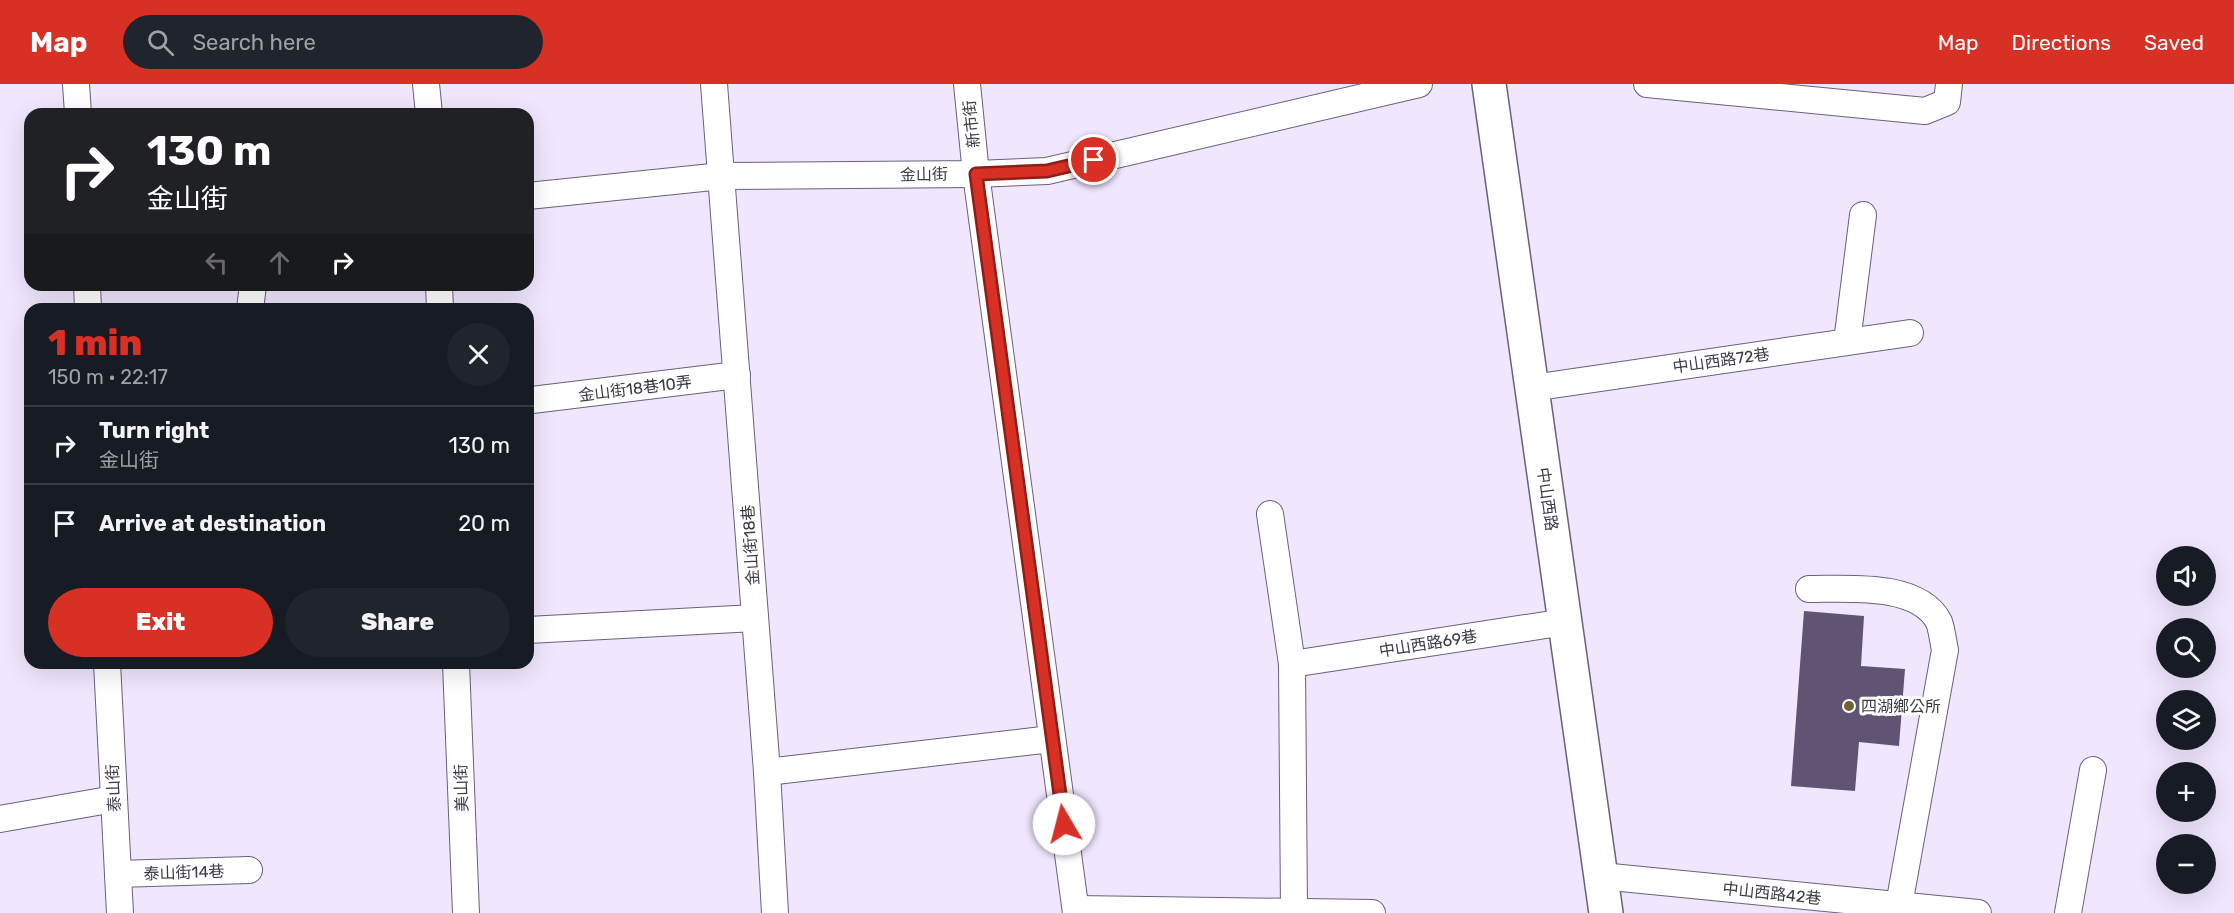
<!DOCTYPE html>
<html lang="en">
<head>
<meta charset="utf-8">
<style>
  :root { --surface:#171b24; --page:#20242c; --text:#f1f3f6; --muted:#9ea1a6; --line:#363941; --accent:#d93025 }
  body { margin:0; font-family:Rubik,"Noto Sans TC",sans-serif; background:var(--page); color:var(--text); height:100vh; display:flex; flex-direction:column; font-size:22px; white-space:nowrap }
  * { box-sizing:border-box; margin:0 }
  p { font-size:20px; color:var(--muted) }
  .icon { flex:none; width:33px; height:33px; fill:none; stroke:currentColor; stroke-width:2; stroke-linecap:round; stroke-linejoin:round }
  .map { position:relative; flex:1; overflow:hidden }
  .side { position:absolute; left:24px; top:219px; width:510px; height:366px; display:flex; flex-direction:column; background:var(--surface); border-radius:18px; box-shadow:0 6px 24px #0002 }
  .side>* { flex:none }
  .guide { position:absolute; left:24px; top:24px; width:510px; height:183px; border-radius:18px; box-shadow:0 6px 24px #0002; background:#202124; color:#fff; overflow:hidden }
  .fabs { position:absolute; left:2156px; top:462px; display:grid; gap:12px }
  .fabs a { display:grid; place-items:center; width:60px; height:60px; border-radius:50%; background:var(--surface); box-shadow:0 6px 24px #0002; font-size:30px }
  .pin { position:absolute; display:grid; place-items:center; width:51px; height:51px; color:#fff; margin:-26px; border:3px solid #fff; border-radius:50%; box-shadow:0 2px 6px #0007 }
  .me { position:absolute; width:66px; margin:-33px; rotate:352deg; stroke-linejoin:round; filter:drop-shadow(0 0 4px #0008) }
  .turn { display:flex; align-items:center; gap:21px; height:126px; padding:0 24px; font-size:27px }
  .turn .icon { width:78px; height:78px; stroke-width:2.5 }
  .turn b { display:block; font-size:42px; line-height:51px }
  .lanes { display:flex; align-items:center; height:57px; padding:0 24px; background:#0003; justify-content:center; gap:30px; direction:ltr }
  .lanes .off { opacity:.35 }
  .round { display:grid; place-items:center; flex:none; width:63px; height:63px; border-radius:32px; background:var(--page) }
  .headline { display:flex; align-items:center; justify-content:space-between; height:102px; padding:0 24px }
  h1 { font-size:36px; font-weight:800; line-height:45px; color:var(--accent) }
  .cta { display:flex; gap:12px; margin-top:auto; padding:12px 24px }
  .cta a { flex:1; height:69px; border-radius:36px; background:var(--accent); color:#fff; font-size:24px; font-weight:800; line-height:69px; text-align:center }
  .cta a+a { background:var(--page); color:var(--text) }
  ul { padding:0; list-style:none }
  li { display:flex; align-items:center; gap:18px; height:78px; padding:0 24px; border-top:2px solid var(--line) }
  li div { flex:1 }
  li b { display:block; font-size:22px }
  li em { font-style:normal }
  header { display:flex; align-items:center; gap:36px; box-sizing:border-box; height:84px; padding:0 30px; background:var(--accent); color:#fff }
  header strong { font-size:28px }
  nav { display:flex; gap:33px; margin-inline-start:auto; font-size:21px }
  .search { width:420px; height:54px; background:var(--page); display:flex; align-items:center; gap:15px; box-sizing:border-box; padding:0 21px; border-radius:33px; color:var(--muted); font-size:22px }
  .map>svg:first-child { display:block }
  .building { fill:#615374 }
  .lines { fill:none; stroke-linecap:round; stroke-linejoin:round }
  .minor-casing { stroke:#6b607a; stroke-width:28 }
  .secondary-casing { stroke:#6b607a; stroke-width:36 }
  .minor { stroke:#fff; stroke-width:26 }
  .secondary { stroke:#fff; stroke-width:33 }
  .route-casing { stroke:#8d1f18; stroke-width:15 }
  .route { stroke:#d93025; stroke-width:10 }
  .poi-dot { fill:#6f6230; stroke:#fff; stroke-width:2 }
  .labels { text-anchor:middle; stroke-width:6; stroke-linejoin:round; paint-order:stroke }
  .street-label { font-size:16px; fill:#3d3844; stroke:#fff }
  .poi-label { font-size:16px; fill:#3d3844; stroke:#fff; text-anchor:start }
</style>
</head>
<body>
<header>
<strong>Map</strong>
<div class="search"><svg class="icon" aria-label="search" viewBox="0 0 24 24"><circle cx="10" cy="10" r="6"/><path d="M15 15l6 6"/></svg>Search here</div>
<nav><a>Map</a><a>Directions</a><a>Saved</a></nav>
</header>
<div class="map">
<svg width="2234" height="829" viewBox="0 0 2234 829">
  <rect width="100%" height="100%" fill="#f0e6fe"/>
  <polygon class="building" points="1804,527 1864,532 1861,582 1905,585 1899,662 1859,658 1855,707 1791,702"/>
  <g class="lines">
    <defs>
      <g id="minor">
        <polyline points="76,0 78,30"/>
        <polyline points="426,0 429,30"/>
        <polyline points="714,0 767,688 775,829"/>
        <polyline points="967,0 976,90 1076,829"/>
        <polyline points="1647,0 1925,27 1947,18 1949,0"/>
        <polyline points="528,112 722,92 976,90 1047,87 1419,0"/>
        <polyline points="87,201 88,225"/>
        <polyline points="439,201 440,225"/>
        <polyline points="250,225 253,201"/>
        <polyline points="1847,258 1863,131"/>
        <polyline points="1532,304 1910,249"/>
        <polyline points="532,316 737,291"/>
        <polyline points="1270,430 1292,580 1294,827"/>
        <path d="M1809,505C1846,505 1919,498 1939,538C1942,546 1943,557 1945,566L1899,821"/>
        <polyline points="528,546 755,534"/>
        <polyline points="107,579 120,829"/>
        <polyline points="456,579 466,829"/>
        <polyline points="1292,580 1565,538"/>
        <polyline points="767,688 1051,655"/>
        <polyline points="0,735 114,715"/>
        <polyline points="118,790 249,786"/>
        <polyline points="1601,792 1978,829"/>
        <polyline points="1076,825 1372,829"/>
        <polyline points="2068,829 2093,686"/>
      </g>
      <polyline id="secondary" points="1489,0 1606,829"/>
    </defs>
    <use href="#minor" class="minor-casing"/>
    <use href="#secondary" class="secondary-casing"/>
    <use href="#minor" class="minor"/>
    <use href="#secondary" class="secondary"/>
  </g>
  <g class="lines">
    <defs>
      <polyline id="route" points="1064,740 976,90 1047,87 1094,76"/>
    </defs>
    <use href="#route" class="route-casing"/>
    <use href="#route" class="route"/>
  </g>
  <circle class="poi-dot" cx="1849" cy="622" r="6"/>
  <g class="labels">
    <g class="street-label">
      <text transform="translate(971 40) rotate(-96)" y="6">新市街</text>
      <text transform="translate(924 90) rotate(-1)" y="6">金山街</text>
      <text transform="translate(1721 276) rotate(-8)" y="6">中山西路72巷</text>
      <text transform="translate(635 304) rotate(-7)" y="6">金山街18巷10弄</text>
      <text transform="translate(1548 415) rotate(82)" y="6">中山西路</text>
      <text transform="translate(750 461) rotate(-94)" y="6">金山街18巷</text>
      <text transform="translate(1428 559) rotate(-9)" y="6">中山西路69巷</text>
      <text transform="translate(113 704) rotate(-93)" y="6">泰山街</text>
      <text transform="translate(461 704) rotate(-92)" y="6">美山街</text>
      <text transform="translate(184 788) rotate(-2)" y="6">泰山街14巷</text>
      <text transform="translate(1772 809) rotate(6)" y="6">中山西路42巷</text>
    </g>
    <g class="poi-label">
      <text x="1861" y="628">四湖鄉公所</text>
    </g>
  </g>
</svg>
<div class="fabs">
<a><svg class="icon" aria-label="sound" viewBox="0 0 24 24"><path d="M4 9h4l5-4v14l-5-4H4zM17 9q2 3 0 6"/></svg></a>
<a><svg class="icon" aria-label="search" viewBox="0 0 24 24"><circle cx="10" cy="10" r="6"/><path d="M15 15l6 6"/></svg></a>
<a><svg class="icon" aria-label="layers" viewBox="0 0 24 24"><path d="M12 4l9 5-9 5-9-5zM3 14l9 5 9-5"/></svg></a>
<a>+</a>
<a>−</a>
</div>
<div class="pin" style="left:1094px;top:76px;background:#d93025"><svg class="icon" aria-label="arrive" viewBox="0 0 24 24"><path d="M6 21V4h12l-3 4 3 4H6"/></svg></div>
<svg class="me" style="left:1064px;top:740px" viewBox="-20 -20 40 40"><circle r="19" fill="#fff"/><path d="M0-13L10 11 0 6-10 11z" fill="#d93025"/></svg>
<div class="guide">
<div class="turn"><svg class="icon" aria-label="right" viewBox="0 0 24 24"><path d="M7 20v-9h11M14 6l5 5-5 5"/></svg><div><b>130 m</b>金山街</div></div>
<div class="lanes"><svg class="icon off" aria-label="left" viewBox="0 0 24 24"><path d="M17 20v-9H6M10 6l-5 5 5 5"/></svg><svg class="icon off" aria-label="ahead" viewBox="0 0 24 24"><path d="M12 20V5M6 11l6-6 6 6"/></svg><svg class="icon" aria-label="right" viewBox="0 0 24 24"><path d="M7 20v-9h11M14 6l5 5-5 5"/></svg></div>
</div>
<section class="side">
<div class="headline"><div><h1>1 min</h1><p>150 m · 22:17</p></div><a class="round"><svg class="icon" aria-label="close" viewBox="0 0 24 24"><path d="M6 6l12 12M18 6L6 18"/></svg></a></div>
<ul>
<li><svg class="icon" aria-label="right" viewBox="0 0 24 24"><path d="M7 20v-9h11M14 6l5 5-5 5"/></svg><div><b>Turn right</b><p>金山街</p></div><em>130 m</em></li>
<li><svg class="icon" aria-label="arrive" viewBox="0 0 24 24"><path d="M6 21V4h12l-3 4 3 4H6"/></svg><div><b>Arrive at destination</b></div><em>20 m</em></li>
</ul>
<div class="cta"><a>Exit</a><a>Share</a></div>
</section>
</div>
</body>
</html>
